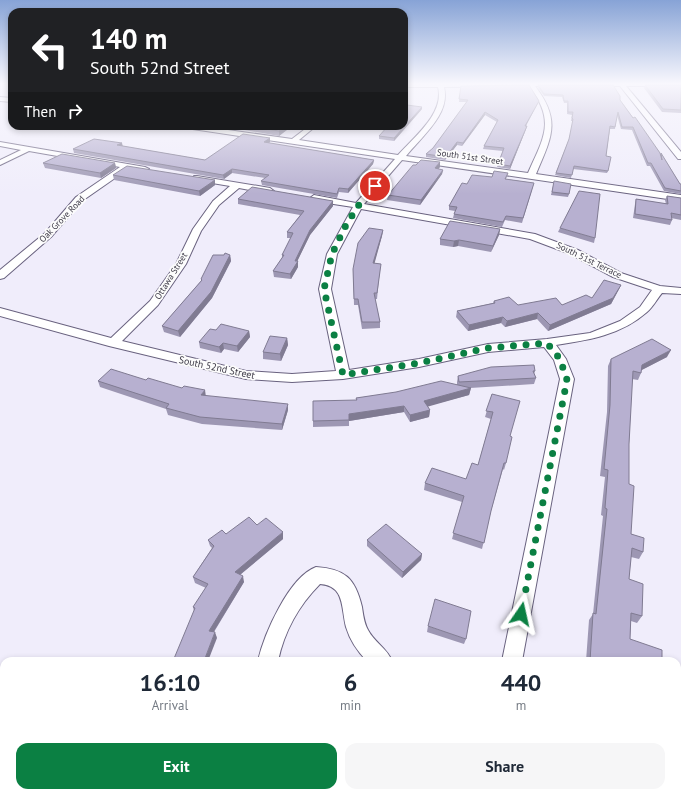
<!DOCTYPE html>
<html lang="en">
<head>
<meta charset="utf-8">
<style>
  :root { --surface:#fff; --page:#f6f6f7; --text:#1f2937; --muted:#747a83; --accent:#0b8043 }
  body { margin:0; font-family:"PT Sans",sans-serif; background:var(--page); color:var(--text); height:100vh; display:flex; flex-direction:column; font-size:15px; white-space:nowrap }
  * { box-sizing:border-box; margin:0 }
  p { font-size:13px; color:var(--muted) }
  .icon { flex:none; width:22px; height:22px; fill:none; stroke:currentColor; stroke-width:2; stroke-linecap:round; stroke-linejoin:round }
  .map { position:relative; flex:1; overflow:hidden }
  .panel { position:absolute; left:0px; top:657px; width:681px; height:140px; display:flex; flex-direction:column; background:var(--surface); border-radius:12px 12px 0 0; box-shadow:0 2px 6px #0003 }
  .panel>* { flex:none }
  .top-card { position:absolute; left:8px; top:8px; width:400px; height:122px; border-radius:12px; box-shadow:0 2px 6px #0003; background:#202124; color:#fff; overflow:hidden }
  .pin { position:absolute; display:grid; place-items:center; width:34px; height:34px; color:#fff; margin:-17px; border:2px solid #fff; border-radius:50%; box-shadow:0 1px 4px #0007 }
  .me { position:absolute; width:44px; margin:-22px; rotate:11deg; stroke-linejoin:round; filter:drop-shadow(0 0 3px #0008) }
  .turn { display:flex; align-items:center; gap:14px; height:84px; padding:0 16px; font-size:18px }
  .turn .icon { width:52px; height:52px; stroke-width:2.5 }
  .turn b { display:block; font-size:28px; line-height:34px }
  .then { display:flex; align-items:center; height:38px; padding:0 16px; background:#0003; gap:8px; font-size:15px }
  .eta { display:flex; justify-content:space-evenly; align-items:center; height:68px; text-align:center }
  .eta b { font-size:24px; font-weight:600; line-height:28px }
  .cta { display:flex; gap:8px; margin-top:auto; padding:8px 16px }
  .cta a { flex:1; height:46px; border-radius:12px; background:var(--accent); color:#fff; font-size:16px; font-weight:600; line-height:46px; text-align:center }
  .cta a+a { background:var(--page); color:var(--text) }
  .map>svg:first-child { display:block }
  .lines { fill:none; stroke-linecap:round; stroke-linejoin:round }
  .street-casing { stroke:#69627f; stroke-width:2 }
  .street { fill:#fff; fill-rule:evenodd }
  .wall { fill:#9d97b3 }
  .shaded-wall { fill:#807b92 }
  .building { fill:#b7b0d0; stroke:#807b92 }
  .route { stroke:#0b8043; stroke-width:7; stroke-dasharray:0 12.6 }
  .labels { text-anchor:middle; stroke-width:3.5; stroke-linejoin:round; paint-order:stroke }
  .far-street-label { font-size:9px; fill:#3d3a47; stroke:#fcfcfc }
  .street-label { font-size:10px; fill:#3d3a47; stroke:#fcfcfc }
</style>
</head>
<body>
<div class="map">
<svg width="681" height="797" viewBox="0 0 681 797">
  <rect width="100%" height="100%" fill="#f0edfb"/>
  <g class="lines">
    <defs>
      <g id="street">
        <path d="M404,83H681V86H626L681,152V159H678L620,86H535C562,121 551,138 536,174L681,195V201L402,160L364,204L535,234L578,250L621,273L660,286L681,288V294L662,293C657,299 653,307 647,312C621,335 589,340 556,345L566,359L574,379L522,661H502L560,379L554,360L544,347L488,352L419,367L343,379L292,382L246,379L109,346L0,316V308L111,338L150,301L176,264L193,229L213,201L230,186L194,180V176H197L270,188L274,191L270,194L239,188L219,205L201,231L186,264L158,305L122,341L246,371L292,374L336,371L319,289L327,254L353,207L314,201L310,198L314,195L356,203L395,159L186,128L183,126H200L292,139L309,126H316L299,140L398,155C414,137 445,113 438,87H404ZM529,86C556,121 544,137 528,173L406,156C421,137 451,114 444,87ZM361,209L530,239L570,254L613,277L652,290L640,307L620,321L590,333L547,339L488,344L419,359L349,370L331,289L337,254Z"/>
        <polygon points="0,97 12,98 12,102 0,101"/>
        <polygon points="0,142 145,167 149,169 145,171 128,169 82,201 51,237 4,278 0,279 0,270 45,233 76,197 120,167 29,151 0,165 0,160 21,150 0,146"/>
        <path d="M316,567C345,569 355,578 362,607C363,614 364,623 368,630C374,642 387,648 392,661H367C357,651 350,640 346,627C341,607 345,586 320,584C299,605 284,632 278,661H258C264,634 289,577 316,567Z"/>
        <polygon points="440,793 465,793 464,797 439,797"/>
      </g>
    </defs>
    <use href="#street" class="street-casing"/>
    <use href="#street" class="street"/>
  </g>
  <g class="wall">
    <polygon points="538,85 620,100 661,155 661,153 680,184 681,184 681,194 664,191 650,166 647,166 632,130 621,129 617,115 615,129 610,129 606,156 608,171 607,173 573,169 571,178 555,175 569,139 573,121 571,121 572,115 567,114 567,103 564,103 562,97 544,96 538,88"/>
    <polygon points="645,85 681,85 681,113 662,112 644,88"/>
    <polygon points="461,86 539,101 538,103 526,126 526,129 510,169 497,167 498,164 503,151 483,149 484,146 497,122 485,115 462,146 457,145 445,160 426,157 426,154 433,148 467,102 459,102"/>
    <polygon points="422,109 394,141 379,139 379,136"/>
    <polygon points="222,126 292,126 279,136"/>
    <polygon points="270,142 269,143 374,160 373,164 348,193 339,192 337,198 262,185 261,181 265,178 232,173 224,179 74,153 73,149 122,146 205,160"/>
    <polygon points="43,163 115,163 116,168 101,178 45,168"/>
    <polygon points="440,167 438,169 443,170 442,174 420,205 387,200 388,195"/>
    <polygon points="508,173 506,179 534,183 522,223 505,220 502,227 453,218 454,214 455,211 449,210 449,206 467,184"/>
    <polygon points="113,175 215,180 215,185 200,196 114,180"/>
    <polygon points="554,181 569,194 568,197 551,195"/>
    <polygon points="667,196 681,198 681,220 671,218 672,220 670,225 633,218 635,204 636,199 666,204 665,200"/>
    <polygon points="238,199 333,206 310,235 297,261 298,267 291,279 274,277 273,271 282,258 282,255 291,238 287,238 287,232 300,215 238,204"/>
    <polygon points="560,228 595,238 594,243 558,232"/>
    <polygon points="500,229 499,235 491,252 458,246 453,247 440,245 440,239"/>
    <polygon points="383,230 382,236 374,263 380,269 377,299 375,299 380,322 380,328 362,329 358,305 354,305 353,269"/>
    <polygon points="230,255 231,261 212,298 180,337 164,332 162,326 201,281 201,279"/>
    <polygon points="621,285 618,291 611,304 548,331 537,319 505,327 501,323 468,331 456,317 457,311 493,303 494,301 518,305 562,305 592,298"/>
    <polygon points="216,330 249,331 250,337 238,352 224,349 221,353 200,348 199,342"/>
    <polygon points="287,338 288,345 281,361 263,359 263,352"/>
    <polygon points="667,357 641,370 641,373 638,380 632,379 629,444 629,484 631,534 643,552 639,559 631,557 629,579 642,616 637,623 631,621 630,639 662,661 586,661 589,620 593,614 603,516 601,515 605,477 600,476 607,412 608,366 611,359"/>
    <polygon points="535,371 534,374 536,378 534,384 470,388 471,388 469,395 427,406 430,410 429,417 410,422 404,412 349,421 349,426 313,427 313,421 356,400 356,398 457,385 457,382 458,376"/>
    <polygon points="146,380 206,396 288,410 282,430 202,424 168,415 166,409 100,387 98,381"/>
    <polygon points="492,394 510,436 506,463 504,470 503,469 491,511 482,549 452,539 462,502 424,490 425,483 466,479 478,465 491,419 485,417"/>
    <polygon points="257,525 283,539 240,575 244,582 214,632 217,638 194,611 193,607 206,588 195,583 193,577 212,548 210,546 208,540 226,534"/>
    <polygon points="367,540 422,554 421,560 402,578 367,546"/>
    <polygon points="428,626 466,639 464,644 427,632"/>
    <polygon points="266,793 275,793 273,797"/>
    <polygon points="371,793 392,793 391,797 379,797"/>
    <polygon points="559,793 604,793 603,797 558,797"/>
  </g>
  <g class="shaded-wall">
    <polygon points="422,107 422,109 394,141 394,138"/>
    <polygon points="485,112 485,115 462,146 463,143"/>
    <polygon points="286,126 292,126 279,136 279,131"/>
    <polygon points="527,126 526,129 510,169 510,166"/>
    <polygon points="270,138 270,142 264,146 264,142"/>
    <polygon points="457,142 457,145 445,160 446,157"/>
    <polygon points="122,143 123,147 117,145"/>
    <polygon points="374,160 373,164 348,193 348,189"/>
    <polygon points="440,162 440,167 435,173 435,168"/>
    <polygon points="115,163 116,168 101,178 100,173"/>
    <polygon points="232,169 232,173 224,179 223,175"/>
    <polygon points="443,170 442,174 420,205 421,200"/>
    <polygon points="215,180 215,185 200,196 199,191"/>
    <polygon points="333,201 333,206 310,235 296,264 298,261 298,267 291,279 290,274 295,261 310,230"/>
    <polygon points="500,229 499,235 491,252 493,246"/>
    <polygon points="383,230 382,236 373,269 373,263"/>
    <polygon points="459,240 458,246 453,247 454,241"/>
    <polygon points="230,255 231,261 212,298 180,337 178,331"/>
    <polygon points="621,285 618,291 611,304 548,331 550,325"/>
    <polygon points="538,313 537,319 505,327 507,321"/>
    <polygon points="503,317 501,323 468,331 469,325"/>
    <polygon points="249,331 250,337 238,352 237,346"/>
    <polygon points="287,338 288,345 281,361 280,354"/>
    <polygon points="223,343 224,349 221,353 219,347"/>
    <polygon points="671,350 667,357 638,372 642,365"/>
    <polygon points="471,388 469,395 423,408 424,401"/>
    <polygon points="205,390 206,397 201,395"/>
    <polygon points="288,404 288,410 282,430 282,424"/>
    <polygon points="404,406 404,412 349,421 349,414"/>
    <polygon points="430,410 429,417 410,422 410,415"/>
    <polygon points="283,532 283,539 236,578 235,572"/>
    <polygon points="422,554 421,560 402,578 403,572"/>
    <polygon points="243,576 244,582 211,636 209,631"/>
    <polygon points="215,632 217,638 208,661 204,661"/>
    <polygon points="272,793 275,793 273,797"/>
  </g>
  <g class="building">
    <polygon points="529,85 539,101 525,126 527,126 510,166 498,164 504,148 484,146 498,120 485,112 463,143 457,142 446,157 426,154 433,148 468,100 459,99 461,86"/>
    <polygon points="538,85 613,85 620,96 620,100 633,118 635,117 660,153 662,160 661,153 680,184 681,184 681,191 665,188 651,163 648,163 633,127 622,127 618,112 615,127 610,126 606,156 611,157 608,171 574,166 572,175 556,173 569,139 573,119 572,118 573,112 568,112 568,101 564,101 563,95 544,94"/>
    <polygon points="645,85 681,85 681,110 663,109"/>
    <polygon points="407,105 422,107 394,138 379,136 388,126 404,126 404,109"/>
    <polygon points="247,126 286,126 279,131"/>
    <polygon points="243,134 270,138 264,142 374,160 348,189 339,188 337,194 261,181 269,175 232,169 223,175 73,149 94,139 122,143 117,145 205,160"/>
    <polygon points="62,154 115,163 100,173 43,163"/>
    <polygon points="421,160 440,162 435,168 443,170 421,200 388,195 413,165 416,165"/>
    <polygon points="127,166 215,180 199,191 113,175"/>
    <polygon points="494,171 508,173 505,179 534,183 523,218 506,216 503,222 454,214 457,207 449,206 462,183 467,184 472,175 492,177"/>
    <polygon points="554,181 571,184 569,194 552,192"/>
    <polygon points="252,187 333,201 310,230 295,261 298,261 290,274 273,271 284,255 282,255 293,233 287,232 304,211 238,199"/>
    <polygon points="579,191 600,194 595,238 560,228"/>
    <polygon points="667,196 681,198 681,215 671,213 672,220 635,214 636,199 668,204"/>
    <polygon points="450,221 500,229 493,246 459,240 454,241 440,239"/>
    <polygon points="369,228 383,230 373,263 381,264 377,293 374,293 380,322 362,322 358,299 354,299 353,269 358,243"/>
    <polygon points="225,253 230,255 211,292 178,331 162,326 202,280 201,279 213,255 224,255"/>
    <polygon points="604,280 621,285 613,298 550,325 538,313 507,321 503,317 469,325 457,311 495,303 494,301 509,297 518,305 556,298 562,305 586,295 592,298"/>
    <polygon points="221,324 249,331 237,346 223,343 219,347 199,342 210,329 216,330"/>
    <polygon points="270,336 287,338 280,354 263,352"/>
    <polygon points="652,339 671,350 642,365 641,373 633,371 629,444 629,484 634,486 631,534 644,538 643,552 632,548 629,579 643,584 642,616 631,613 630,639 662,650 662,661 590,661 593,613 596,614 607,509 605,508 608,470 604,469 610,405 611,359"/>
    <polygon points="534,365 535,371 533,371 536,378 459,382 458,376 491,367"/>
    <polygon points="111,369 146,380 148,378 182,388 184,386 205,390 201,395 288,404 282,424 200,417 166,408 169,404 98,381"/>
    <polygon points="441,381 471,388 424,401 430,410 410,415 404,406 349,414 349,420 313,421 313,401 357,400 356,398 396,392"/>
    <polygon points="492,394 520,401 510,436 512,437 506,463 504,463 491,511 484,543 453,533 464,496 425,483 432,468 466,479 472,463 478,465 493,412 486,411"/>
    <polygon points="249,517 257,525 266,518 283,532 235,572 243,576 209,631 215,632 204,661 173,661 195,608 193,607 208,584 193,577 214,546 208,540 222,530 226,534"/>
    <polygon points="386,524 422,554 403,572 367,540"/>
    <polygon points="435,599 471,611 466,639 428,626"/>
    <polygon points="380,793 392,793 391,797 388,797"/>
    <polygon points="562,793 604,793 603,797 562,797"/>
  </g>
  <linearGradient id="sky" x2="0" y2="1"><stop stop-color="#87a3d6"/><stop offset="0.43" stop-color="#f8f7fd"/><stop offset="1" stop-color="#f8f7fd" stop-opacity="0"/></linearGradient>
  <rect width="681" height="194" fill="url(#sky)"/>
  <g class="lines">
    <polyline class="route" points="375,186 358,206 345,227 332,254 324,289 343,375 419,363 488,348 547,343 560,359 567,380 521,614"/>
  </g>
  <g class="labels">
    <g class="far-street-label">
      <text transform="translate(470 157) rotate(8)" y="3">South 51st Street</text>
      <text transform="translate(62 219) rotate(-46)" y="3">Oak Grove Road</text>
      <text transform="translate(589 260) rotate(26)" y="3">South 51st Terrace</text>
      <text transform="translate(171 276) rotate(-58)" y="3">Ottawa Street</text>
    </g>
    <g class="street-label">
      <text transform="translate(217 367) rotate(12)" y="4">South 52nd Street</text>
    </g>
  </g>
</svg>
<div class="pin" style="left:375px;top:186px;background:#d93025"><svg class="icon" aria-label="arrive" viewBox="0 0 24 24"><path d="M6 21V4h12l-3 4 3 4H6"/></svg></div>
<svg class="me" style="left:521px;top:614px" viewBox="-20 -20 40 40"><path d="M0-17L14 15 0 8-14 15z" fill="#0b8043" stroke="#fff" stroke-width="4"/></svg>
<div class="top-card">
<div class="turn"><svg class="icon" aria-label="left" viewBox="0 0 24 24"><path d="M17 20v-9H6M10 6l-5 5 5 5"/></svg><div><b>140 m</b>South 52nd Street</div></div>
<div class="then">Then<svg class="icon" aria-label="right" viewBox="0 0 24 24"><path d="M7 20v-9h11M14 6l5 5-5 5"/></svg></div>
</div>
<section class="panel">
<div class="eta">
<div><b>16:10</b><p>Arrival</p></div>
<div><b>6</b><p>min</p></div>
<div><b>440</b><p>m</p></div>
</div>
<div class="cta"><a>Exit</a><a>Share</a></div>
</section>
</div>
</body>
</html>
